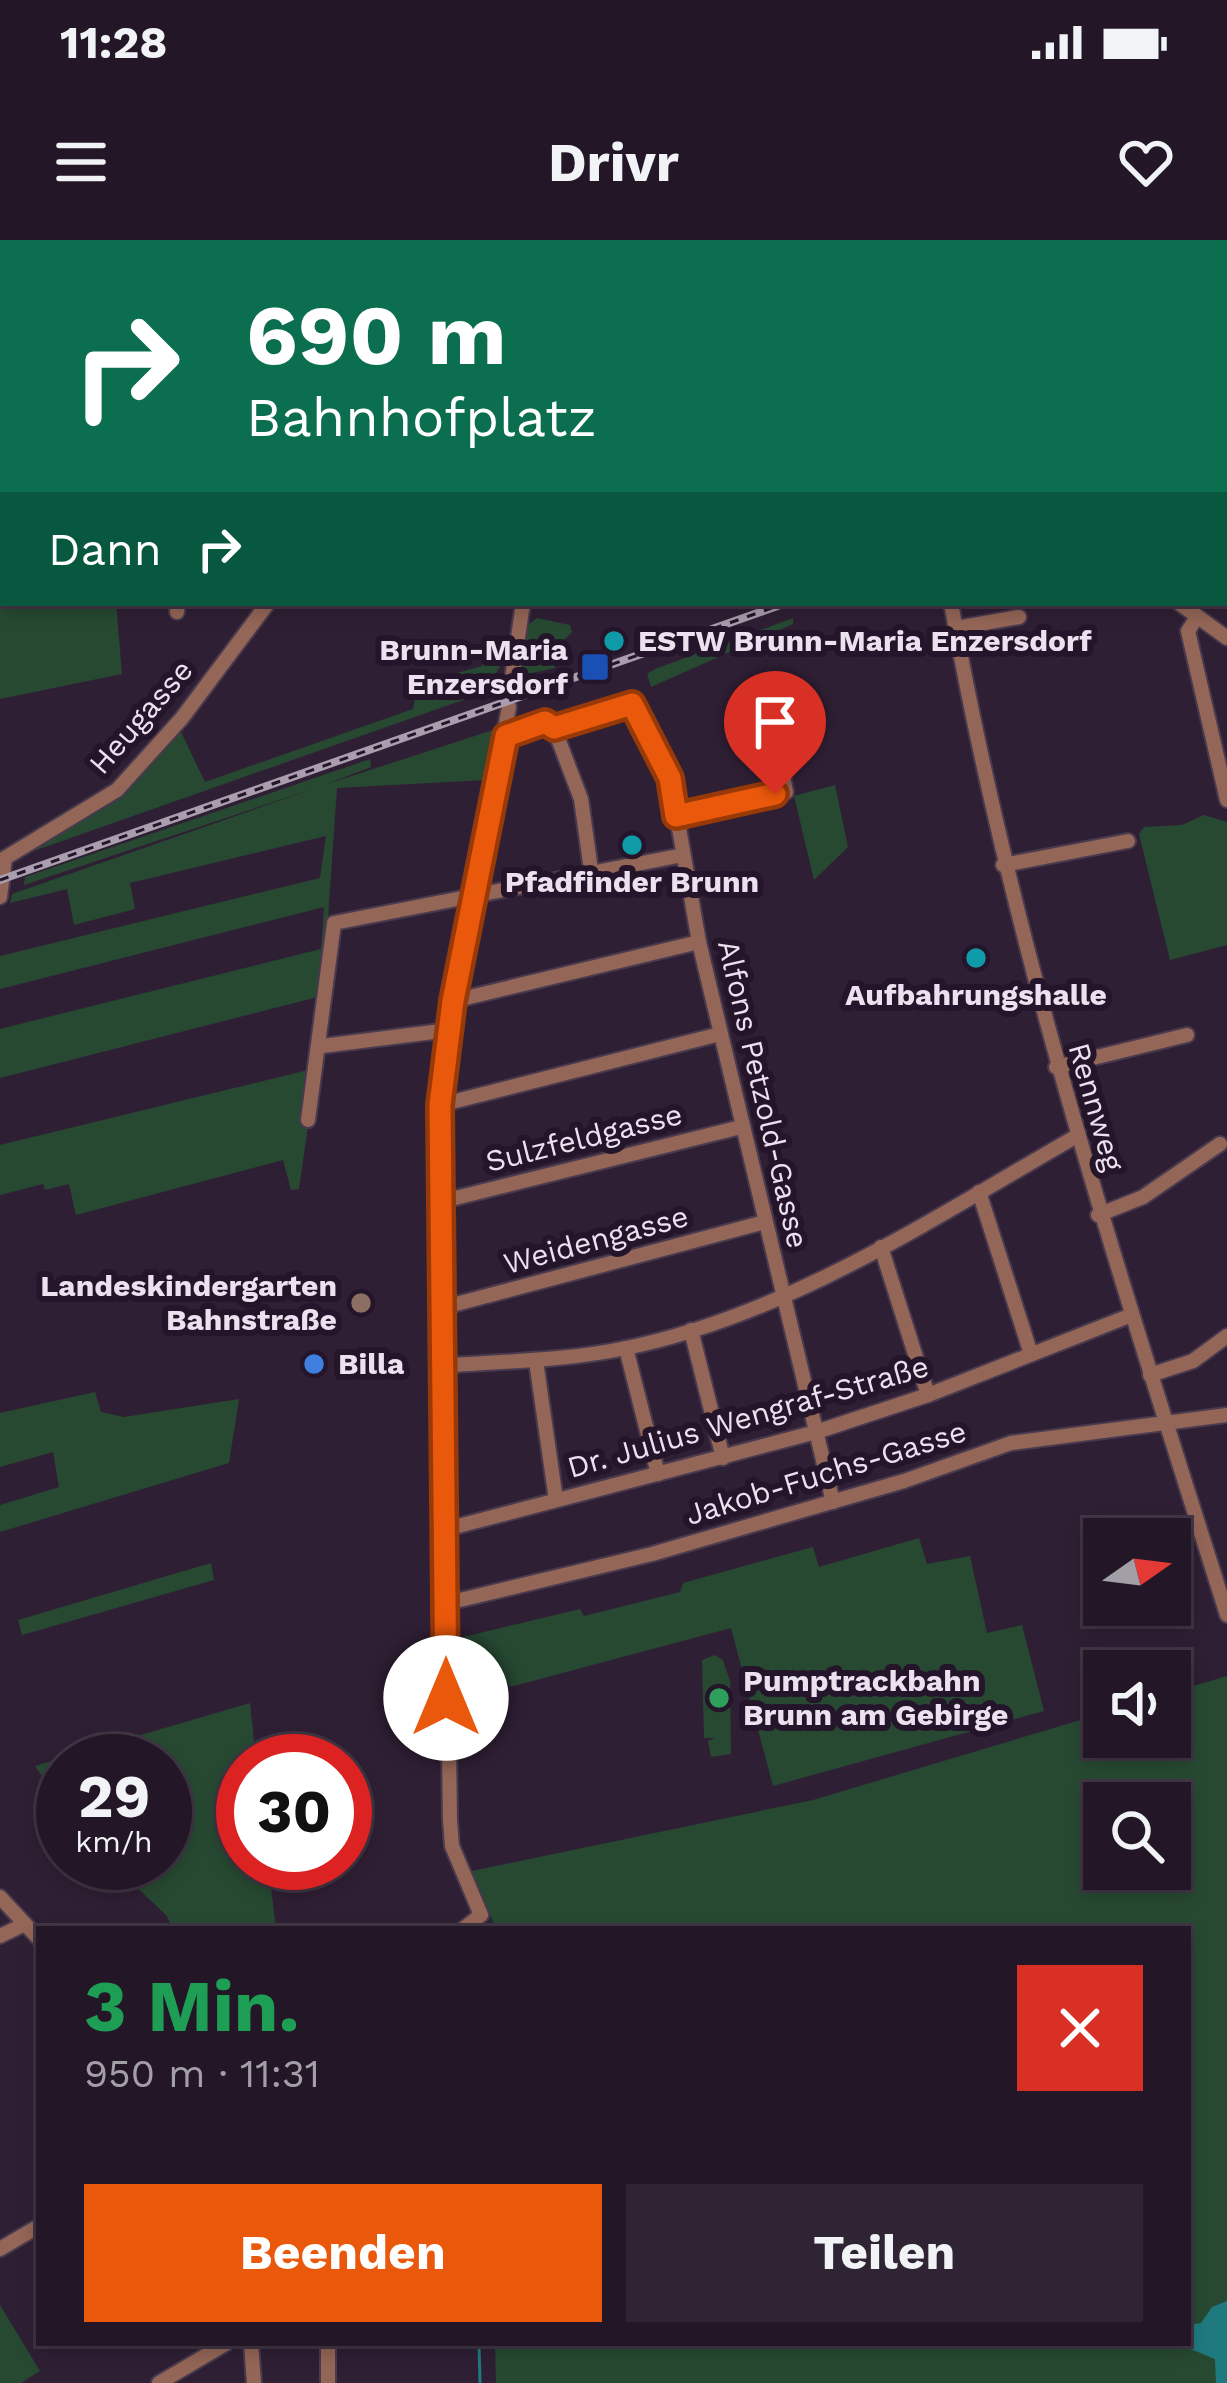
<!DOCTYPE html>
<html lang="de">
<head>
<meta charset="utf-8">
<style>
  :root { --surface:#231727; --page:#2f2433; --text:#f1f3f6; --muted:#a39fa7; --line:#403644; --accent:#ea580c }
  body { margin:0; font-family:"Work Sans",sans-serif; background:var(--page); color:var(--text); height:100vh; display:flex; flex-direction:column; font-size:45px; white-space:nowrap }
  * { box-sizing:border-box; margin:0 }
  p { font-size:39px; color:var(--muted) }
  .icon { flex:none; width:66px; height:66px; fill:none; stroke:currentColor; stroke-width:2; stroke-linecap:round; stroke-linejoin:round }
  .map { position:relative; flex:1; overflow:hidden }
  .sheet { position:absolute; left:36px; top:1686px; width:1155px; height:420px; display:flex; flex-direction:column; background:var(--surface); border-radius:0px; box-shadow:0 6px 18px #0003,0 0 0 3px var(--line) }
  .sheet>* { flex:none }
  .hud { position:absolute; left:0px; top:0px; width:1227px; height:366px; box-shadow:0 6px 18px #0003,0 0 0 3px var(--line); background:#0b6e4f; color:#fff; overflow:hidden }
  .needle { width:78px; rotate:76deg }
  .controls { position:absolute; left:1083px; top:1278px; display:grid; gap:24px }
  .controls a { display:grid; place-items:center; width:108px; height:108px; border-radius:0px; background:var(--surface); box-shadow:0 6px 18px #0003,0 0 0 3px var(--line); font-size:60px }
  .speed { position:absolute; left:36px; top:1494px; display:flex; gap:24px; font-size:60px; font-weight:700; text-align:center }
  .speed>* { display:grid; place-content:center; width:156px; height:156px; border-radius:50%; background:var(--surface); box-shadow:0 6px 18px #0003,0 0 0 3px var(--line); line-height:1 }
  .speed small { font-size:30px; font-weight:400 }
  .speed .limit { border:18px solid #d22; background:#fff; color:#111 }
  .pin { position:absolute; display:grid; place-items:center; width:102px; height:102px; color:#fff; margin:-123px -51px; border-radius:50% 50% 50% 0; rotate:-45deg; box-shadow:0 0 12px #0007 }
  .pin .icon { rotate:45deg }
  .me { position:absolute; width:132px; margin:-66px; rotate:0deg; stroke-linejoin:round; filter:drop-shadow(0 0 9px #0008) }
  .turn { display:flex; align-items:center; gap:42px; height:252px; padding:0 48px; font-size:54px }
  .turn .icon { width:156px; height:156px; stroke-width:2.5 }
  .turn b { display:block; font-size:84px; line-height:102px }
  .then { display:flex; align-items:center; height:114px; padding:0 48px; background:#0003; gap:24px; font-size:45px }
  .round { display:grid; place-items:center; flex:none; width:126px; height:126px; border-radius:0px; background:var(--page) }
  .summary { display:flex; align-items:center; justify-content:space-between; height:204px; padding:0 48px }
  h1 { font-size:72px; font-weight:700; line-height:90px; color:#1e9e55 }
  .button { display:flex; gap:24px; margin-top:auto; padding:24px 48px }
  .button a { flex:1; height:138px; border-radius:0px; background:var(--accent); color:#fff; font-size:48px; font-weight:700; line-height:138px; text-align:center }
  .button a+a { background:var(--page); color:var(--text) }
  .status { display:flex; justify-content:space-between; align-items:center; height:84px; padding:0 60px; background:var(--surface); direction:ltr }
  .status svg { height:33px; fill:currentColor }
  header { display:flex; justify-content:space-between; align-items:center; height:156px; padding:0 48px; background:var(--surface); font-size:54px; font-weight:700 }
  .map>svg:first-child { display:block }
  .green { fill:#274932; fill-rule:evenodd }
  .water { fill:#1f7a7f }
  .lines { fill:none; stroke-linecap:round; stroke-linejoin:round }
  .stream { stroke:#1f7a7f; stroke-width:3 }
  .major-tunnel { stroke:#4b3c50; stroke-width:18; stroke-dasharray:18 9; stroke-linecap:butt }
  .minor-casing { stroke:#493a4e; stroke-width:18 }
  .major-casing { stroke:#493a4e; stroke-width:22 }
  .minor { stroke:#946657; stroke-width:14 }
  .major { stroke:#f8ac93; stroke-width:18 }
  .rail-casing { stroke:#aa9eae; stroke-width:8 }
  .rail { stroke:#25152a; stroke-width:3; stroke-dasharray:9; stroke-linecap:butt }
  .route-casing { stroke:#983908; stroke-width:30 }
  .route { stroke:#ea580c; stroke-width:21 }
  .culture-dot { fill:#0f9aa8; stroke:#25152a; stroke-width:4.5 }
  .transit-dot { fill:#1a4fb4; stroke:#25152a; stroke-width:4.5 }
  .education-dot { fill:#8d6e63; stroke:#25152a; stroke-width:4.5 }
  .shop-dot { fill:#3f7fe0; stroke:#25152a; stroke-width:4.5 }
  .leisure-dot { fill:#2e9e5b; stroke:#25152a; stroke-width:4.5 }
  .labels { text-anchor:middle; stroke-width:12; stroke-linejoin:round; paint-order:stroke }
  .poi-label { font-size:30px; font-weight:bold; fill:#ece1ef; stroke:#25152a; text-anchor:start }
  .street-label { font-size:30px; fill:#ece1ef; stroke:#25152a }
</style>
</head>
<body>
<div class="status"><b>11:28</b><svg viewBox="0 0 49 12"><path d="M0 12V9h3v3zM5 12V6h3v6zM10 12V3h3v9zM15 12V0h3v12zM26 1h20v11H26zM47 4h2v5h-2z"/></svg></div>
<header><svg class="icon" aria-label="menu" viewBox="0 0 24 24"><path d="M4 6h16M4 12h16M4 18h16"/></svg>Drivr<svg class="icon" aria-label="heart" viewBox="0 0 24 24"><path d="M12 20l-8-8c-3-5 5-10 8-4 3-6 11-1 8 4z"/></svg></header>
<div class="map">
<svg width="1227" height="2143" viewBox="0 0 1227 2143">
  <rect width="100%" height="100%" fill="#2f1f34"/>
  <g class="green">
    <polygon points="0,250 3,363 116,363 122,434 0,459"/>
    <polygon points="537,378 570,385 572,392 554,410 555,428 518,436 528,385"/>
    <polygon points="793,378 793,384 651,447 647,434 655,429"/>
    <polygon points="483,414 501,425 483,453 28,613 121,558 181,492 205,542 413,469 418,444 482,426"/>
    <polygon points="493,490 486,540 337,548 319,808 299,949 291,950 283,920 76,975 69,944 45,950 43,944 0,955 0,905 312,829 318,757 0,838 0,789 321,709 324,667 0,749 0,716 320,638 326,596 130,643 135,669 74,685 67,649 10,663 12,654 316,548 24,645 25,637 370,519 371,527 324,545"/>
    <polygon points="835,545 848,607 814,640 794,556"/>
    <polygon points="1204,575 1227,582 1227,705 1170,720 1139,594 1144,587 1182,585"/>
    <polygon points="95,1152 101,1172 124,1177 239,1159 229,1223 0,1292 0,1265 59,1247 53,1212 0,1227 0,1173"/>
    <polygon points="919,1298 927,1324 970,1316 987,1393 1022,1385 1044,1471 773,1546 731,1388 510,1447 507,1441 470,1449 470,1457 455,1459 455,1399 580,1369 584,1376 680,1352 683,1343 813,1307 819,1327"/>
    <polygon points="211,1323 214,1340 22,1395 18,1380"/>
    <polygon points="715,1415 723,1420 730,1441 731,1514 711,1517 708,1501 715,1498 704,1498 702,1420"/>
    <path d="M1227,1436V2143H496L495,2103H1188V1689H496L472,1631L813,1560L1104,1473V1497H1170V1453ZM1104,1563H1170V1629H1104Z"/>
    <polygon points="250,1463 256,1521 243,1521 243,1623 268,1623 276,1689 172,1689 167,1676 111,1623 165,1623 165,1521 63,1521 63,1567 35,1526"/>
    <polygon points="0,2065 40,2131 21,2143 0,2143"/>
  </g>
  <polygon class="water" points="1227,2061 1227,2143 1216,2143 1215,2119 1176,2103 1188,2103 1188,2085 1201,2083 1212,2067"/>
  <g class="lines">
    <polyline class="stream" points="479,2103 480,2143"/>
    <polyline class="major-tunnel" points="1224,190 1227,194"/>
    <defs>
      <g id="minor">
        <polyline points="132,0 133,3"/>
        <polyline points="422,0 425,3"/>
        <polyline points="0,1 13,0"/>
        <polyline points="394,3 397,0"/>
        <polyline points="0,26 3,33"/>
        <polyline points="1224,115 1227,115"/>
        <polyline points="1224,169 1227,168"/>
        <polyline points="177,363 177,372"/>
        <path d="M951,363C1014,715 1120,1036 1227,1375"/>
        <polyline points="1179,363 1227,398"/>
        <polyline points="1197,377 1188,391 1227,560"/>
        <polyline points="956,388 1019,377"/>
        <polyline points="511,446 523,363"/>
        <polyline points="554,488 581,559 591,630"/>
        <polyline points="506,496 545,482 554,488 632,464 670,537 699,702 833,1262"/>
        <polyline points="676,576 786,552 767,449"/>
        <polyline points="1003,625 1128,601"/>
        <polyline points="0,657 5,618 117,550 182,478 268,363"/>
        <polyline points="453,761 699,702"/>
        <polyline points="322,806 449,790"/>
        <polyline points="1056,827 1187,795"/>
        <polyline points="440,865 720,794"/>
        <polyline points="308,880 334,683 683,615"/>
        <polyline points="979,952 1031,1114"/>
        <polyline points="439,962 741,887"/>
        <polyline points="1098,975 1143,957 1220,904"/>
        <polyline points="881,1007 928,1155"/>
        <polyline points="441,1068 765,982"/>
        <polyline points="691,1090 723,1218"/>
        <polyline points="626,1108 658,1234"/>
        <polyline points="536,1121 556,1260"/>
        <path d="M442,1126C503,1121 565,1121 626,1108C787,1075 934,978 1075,897"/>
        <polyline points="1150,1135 1193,1121 1227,1096"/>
        <polyline points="443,1290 816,1192 928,1155 1129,1076"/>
        <polyline points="446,1355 460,1360 652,1314 904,1241 1011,1203 1227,1175"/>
        <polyline points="0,1657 39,1699"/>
        <polyline points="463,1689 481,1675 452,1606 450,1580 440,865 453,761 509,467"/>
        <polyline points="0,1696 25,1684"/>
        <polyline points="0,2009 39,1986"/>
        <polyline points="251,2103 254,2143"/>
        <polyline points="328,2103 328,2143"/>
        <polyline points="159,2143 227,2103"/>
      </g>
      <g id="major">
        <polyline points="782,0 782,3"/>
        <polyline points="684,3 687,0"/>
        <polyline points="0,187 3,187"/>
      </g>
    </defs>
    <use href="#minor" class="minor-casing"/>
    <use href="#major" class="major-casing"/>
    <use href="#minor" class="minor"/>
    <use href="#major" class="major"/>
    <defs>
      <g id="rail">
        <polyline points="1224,186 1227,185"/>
        <polyline points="1224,207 1227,206"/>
        <polyline points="0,640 786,363"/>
      </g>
    </defs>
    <use href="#rail" class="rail-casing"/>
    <use href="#rail" class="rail"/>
  </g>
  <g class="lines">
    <defs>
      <polyline id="route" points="446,1458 440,865 453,761 506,496 545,482 554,488 632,464 670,538 676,576 775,554"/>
    </defs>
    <use href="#route" class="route-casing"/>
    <use href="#route" class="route"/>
  </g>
  <g class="culture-dot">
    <circle cx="614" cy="401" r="12"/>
    <circle cx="632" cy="605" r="12"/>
    <circle cx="976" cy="718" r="12"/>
  </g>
  <rect class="transit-dot" x="580" y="412" width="30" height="30" rx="6"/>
  <circle class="education-dot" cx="361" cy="1063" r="12"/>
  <circle class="shop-dot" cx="314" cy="1124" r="12"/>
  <circle class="leisure-dot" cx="719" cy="1458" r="12"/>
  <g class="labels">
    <g class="poi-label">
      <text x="638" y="411">ESTW Brunn-Maria Enzersdorf</text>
      <text x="568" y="420" text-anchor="end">Brunn-Maria<tspan x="568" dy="34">Enzersdorf</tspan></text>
      <text x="632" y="652" text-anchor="middle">Pfadfinder Brunn</text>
      <text x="976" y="765" text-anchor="middle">Aufbahrungshalle</text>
      <text x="337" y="1056" text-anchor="end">Landeskindergarten<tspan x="337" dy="34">Bahnstraße</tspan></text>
      <text x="338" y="1134">Billa</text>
      <text x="743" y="1451">Pumptrackbahn<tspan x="743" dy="34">Brunn am Gebirge</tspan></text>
    </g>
    <g class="street-label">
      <text transform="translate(141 477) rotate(-49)" y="10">Heugasse</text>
      <text transform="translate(763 854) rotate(77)" y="10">Alfons Petzold-Gasse</text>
      <text transform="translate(1096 867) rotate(74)" y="10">Rennweg</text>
      <text transform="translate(584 898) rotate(-14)" y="10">Sulzfeldgasse</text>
      <text transform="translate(596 1000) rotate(-15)" y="10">Weidengasse</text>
      <text transform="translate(748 1177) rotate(-16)" y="10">Dr. Julius Wengraf-Straße</text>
      <text transform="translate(826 1233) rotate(-17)" y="10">Jakob-Fuchs-Gasse</text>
    </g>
  </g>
</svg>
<div class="controls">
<a><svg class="needle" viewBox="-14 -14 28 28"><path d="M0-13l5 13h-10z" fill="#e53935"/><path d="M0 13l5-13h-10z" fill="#a39fa7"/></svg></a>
<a><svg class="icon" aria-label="sound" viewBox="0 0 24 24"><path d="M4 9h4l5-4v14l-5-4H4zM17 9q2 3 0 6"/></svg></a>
<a><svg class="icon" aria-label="search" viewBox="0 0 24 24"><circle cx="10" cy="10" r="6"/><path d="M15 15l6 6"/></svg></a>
</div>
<div class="speed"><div>29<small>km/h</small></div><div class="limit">30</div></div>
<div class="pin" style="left:775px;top:554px;background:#d93025"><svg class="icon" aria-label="arrive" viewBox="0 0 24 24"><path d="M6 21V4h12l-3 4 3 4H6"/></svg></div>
<svg class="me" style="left:446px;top:1458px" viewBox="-20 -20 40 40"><circle r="19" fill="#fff"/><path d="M0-13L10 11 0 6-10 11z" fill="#ea580c"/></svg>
<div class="hud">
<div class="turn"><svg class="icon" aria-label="right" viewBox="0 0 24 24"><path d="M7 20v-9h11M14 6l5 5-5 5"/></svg><div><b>690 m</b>Bahnhofplatz</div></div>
<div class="then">Dann<svg class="icon" aria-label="right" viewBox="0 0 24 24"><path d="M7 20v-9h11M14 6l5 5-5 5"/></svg></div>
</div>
<section class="sheet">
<div class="summary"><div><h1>3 Min.</h1><p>950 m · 11:31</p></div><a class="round" style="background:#d93025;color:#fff"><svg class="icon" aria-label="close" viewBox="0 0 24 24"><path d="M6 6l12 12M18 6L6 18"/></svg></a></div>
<div class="button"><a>Beenden</a><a>Teilen</a></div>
</section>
</div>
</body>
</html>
